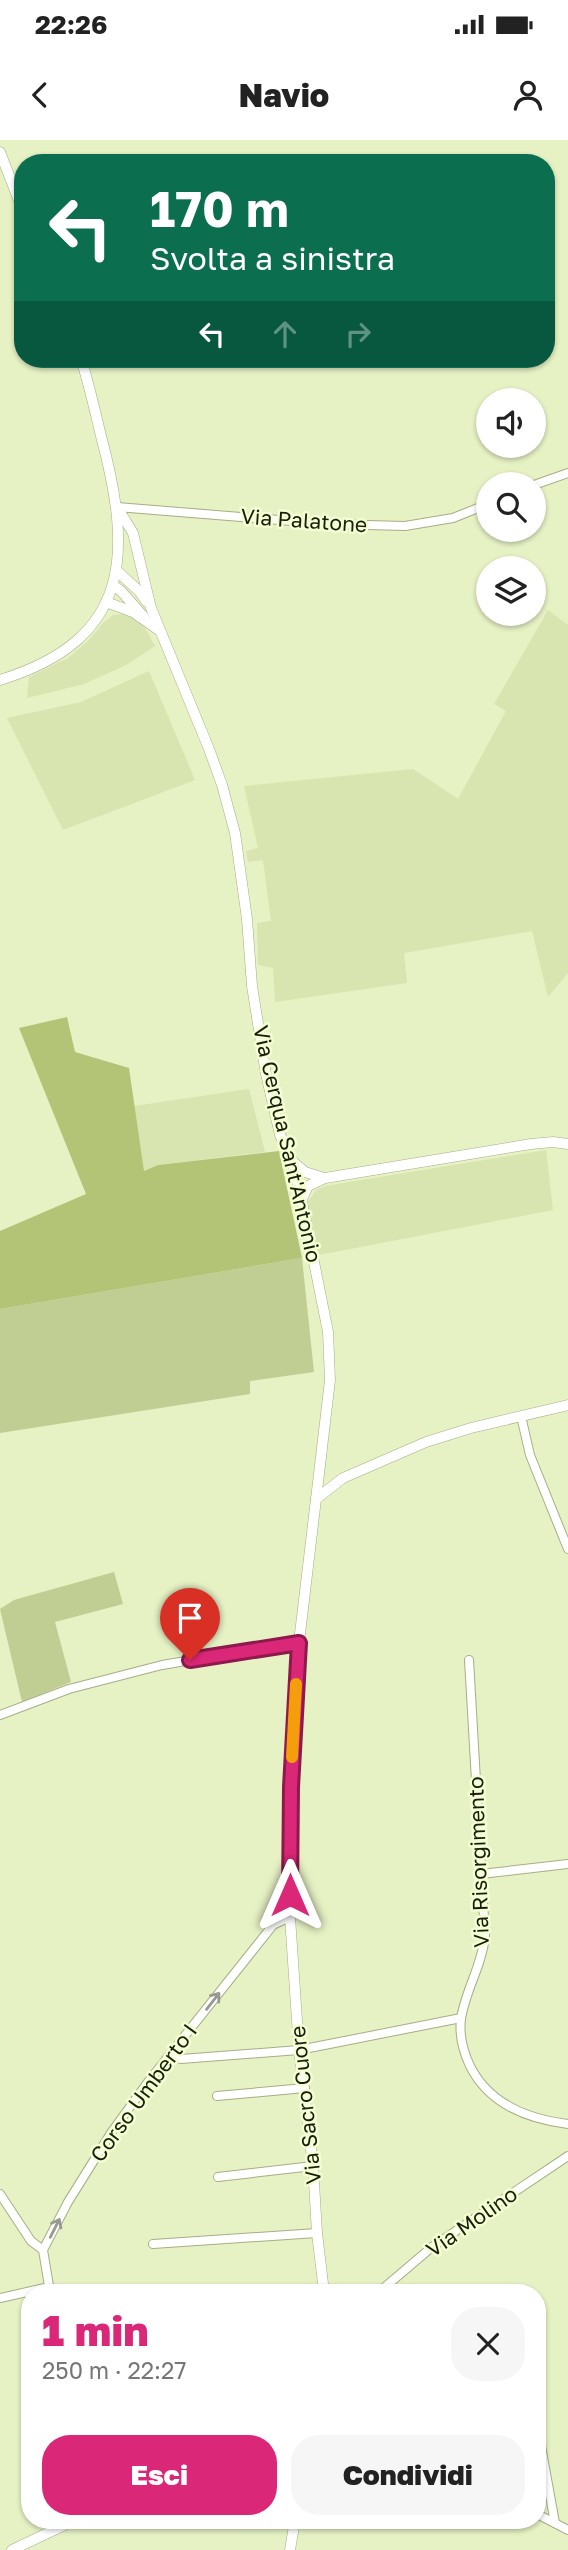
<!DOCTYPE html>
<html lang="it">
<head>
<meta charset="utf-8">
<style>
  :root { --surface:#fff; --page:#f6f6f6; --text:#222; --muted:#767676; --accent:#db2777 }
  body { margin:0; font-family:"Golos Text",sans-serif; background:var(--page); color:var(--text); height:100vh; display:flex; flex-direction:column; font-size:26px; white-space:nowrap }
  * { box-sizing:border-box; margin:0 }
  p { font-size:23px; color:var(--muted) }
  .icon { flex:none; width:38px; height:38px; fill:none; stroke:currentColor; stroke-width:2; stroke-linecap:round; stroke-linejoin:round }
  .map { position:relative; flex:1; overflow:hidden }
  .details { position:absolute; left:21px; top:2144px; width:525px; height:245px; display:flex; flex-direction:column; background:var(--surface); border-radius:28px; box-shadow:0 2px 5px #0004 }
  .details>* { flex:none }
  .top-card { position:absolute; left:14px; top:14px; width:541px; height:214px; border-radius:28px; box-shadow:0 2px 5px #0004; background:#0b6e4f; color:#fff; overflow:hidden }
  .controls { position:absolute; left:476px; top:248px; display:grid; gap:14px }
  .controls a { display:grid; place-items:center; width:70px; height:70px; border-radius:50%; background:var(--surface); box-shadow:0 2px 5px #0004; font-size:35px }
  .pin { position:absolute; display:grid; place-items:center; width:60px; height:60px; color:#fff; margin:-72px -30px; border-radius:50% 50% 50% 0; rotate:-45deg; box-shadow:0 0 7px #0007 }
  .pin .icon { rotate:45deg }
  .me { position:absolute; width:77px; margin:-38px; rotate:0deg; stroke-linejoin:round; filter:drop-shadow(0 0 5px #0008) }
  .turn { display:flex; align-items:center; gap:24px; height:147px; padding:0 21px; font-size:32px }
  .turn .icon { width:91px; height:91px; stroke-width:2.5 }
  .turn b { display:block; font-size:49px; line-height:60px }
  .lanes { display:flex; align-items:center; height:66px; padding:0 21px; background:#0003; justify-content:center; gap:35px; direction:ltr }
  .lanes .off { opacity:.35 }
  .round { display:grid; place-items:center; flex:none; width:74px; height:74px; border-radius:28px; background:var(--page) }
  .head { display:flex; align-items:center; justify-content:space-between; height:119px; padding:0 21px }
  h1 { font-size:42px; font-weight:800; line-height:52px; color:var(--accent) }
  .primary-button { display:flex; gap:14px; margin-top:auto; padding:14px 21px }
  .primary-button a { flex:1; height:80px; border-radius:28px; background:var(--accent); color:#fff; font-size:28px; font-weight:800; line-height:80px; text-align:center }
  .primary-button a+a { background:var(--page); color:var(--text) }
  .status { display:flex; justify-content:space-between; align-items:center; height:49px; padding:0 35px; background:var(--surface); direction:ltr }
  .status svg { height:19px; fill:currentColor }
  header { display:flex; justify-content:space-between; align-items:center; height:91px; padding:0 21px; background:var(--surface); font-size:32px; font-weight:800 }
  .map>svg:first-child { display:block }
  .built { fill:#d8e5b1 }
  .green { fill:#c0ce93 }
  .forest { fill:#b3c477 }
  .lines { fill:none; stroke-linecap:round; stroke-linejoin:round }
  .minor-casing { stroke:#a5af85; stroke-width:10 }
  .tertiary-casing { stroke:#a5af85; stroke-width:11 }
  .minor { stroke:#fff; stroke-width:8 }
  .tertiary { stroke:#fff; stroke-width:10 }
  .oneway { stroke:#989992 }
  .route-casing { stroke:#8e194d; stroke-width:18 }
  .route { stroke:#db2777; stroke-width:12 }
  .slow { stroke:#f59e0b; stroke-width:12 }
  .labels { text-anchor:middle; stroke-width:5; stroke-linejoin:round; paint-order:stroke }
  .street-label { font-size:21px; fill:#191d0d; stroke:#f3fed1 }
</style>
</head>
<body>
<div class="status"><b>22:26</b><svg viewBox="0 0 49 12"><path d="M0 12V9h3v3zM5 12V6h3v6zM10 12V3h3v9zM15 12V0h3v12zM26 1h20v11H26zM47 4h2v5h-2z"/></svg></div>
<header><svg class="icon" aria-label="back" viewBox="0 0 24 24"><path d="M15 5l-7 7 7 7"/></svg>Navio<svg class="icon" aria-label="person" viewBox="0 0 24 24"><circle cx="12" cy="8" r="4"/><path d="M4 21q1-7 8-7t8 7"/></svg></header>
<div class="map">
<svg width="568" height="2410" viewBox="0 0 568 2410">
  <rect width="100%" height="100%" fill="#e6f1c4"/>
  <g class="built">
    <polygon points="548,470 568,485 568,833 548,857 532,791 404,813 407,843 275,862 273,828 258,825 257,783 271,781 263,720 248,722 246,711 258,708 244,646 413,629 458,659 506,571 494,564"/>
    <polygon points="124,474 134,477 144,486 155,506 126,525 84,544 27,558 29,537 68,518 88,501 103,483 113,475"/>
    <polygon points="149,531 195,640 63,690 7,578 81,562"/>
    <polygon points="249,949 265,1012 158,1025 144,1031 134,966"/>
    <polygon points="546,1010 553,1070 319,1115 307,1063 316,1050 325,1046"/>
  </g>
  <g class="green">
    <polygon points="302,1118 314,1232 250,1241 250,1254 0,1293 0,1169"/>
    <polygon points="114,1432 123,1464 55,1482 71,1542 22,1562 0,1469 14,1460"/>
  </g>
  <polygon class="forest" points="67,877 75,912 129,928 144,1031 158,1025 279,1011 302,1118 0,1169 0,1091 86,1054 19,888"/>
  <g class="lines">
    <defs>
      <g id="minor">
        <polyline points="534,345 568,333"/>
        <polyline points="117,367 329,384 405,386 453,378 488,364"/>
        <polyline points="521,1276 530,1315 568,1409"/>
        <path d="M469,1520L485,1796C482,1826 465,1851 461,1879C459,1895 463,1911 470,1926C489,1964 527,1979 568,1984"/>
        <polyline points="0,1575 69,1549 162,1525 299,1502"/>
        <polyline points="481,1734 568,1724"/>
        <polyline points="169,1916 181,1919 299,1910 461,1878"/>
        <polyline points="217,1956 305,1948"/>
        <polyline points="218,2037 313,2026"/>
        <polyline points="0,2054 31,2101 43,2110"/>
        <polyline points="153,2104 317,2093"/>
        <polyline points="50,2152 43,2110 68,2062 111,1993 148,1942 273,1785 290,1777"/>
        <polyline points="379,2152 432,2107 568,2016"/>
        <polyline points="0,2158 49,2147"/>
        <polyline points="537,2284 555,2383"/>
        <polyline points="537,2374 568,2390"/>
      </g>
      <g id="tertiary">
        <polyline points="0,12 23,71"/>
        <polyline points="117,367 133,393 151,468 209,609 222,645 235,693 247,779 252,846 266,934 280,995 292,1020 303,1067 328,1192 330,1240 316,1359"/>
        <polyline points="117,431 139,451 147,462"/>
        <polyline points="113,445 121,451 144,477"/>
        <polyline points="106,462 133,472 160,491"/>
        <path d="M0,540C133,499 132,413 101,296C95,271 89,244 81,219"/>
        <polyline points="292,1021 305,1032 324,1038"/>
        <polyline points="302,1059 308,1046 325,1038 531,1004 553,1002 568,1004"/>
        <polyline points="324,2152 317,2093 313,2026 299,1910 290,1777 294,1576 299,1502 316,1359 343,1338 426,1302 471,1288 568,1265"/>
        <polyline points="12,2410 75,2380"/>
        <polyline points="290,2410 295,2380"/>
      </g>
    </defs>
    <use href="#minor" class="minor-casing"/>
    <use href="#tertiary" class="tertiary-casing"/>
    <use href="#minor" class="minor"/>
    <use href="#tertiary" class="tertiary"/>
  </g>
  <defs><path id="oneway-shaft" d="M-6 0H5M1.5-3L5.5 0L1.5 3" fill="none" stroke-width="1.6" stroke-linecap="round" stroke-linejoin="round" transform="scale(1.75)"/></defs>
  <g class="oneway">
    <use href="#oneway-shaft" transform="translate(213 1861) rotate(-52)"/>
    <use href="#oneway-shaft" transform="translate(55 2088) rotate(-63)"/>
  </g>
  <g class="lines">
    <defs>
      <polyline id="route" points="190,1520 299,1503 291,1647 290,1755"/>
    </defs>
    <use href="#route" class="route-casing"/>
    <use href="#route" class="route"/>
    <polyline class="slow" points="292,1617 296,1544"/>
  </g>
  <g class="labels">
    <g class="street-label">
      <text transform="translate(304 381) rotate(4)" y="7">Via Palatone</text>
      <text transform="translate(287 1004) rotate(77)" y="7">Via Cerqua Sant'Antonio</text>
      <text transform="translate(479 1722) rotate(-92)" y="7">Via Risorgimento</text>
      <text transform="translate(144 1953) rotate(-54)" y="7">Corso Umberto I</text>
      <text transform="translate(306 1965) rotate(-96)" y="7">Via Sacro Cuore</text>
      <text transform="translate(472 2082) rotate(-35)" y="7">Via Molino</text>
    </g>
  </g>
</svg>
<div class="controls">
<a><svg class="icon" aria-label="sound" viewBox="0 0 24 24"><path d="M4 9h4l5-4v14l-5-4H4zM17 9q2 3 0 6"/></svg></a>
<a><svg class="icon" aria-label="search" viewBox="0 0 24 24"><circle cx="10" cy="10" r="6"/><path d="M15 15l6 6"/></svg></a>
<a><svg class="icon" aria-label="layers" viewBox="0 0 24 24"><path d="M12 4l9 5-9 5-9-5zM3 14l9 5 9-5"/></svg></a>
</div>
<div class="pin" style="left:190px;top:1520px;background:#d93025"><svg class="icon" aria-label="arrive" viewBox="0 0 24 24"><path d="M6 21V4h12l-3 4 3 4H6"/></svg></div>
<svg class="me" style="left:290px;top:1755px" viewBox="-20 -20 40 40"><path d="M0-17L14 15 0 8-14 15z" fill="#db2777" stroke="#fff" stroke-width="4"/></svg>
<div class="top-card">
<div class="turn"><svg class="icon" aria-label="left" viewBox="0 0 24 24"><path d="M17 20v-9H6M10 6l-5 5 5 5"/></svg><div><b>170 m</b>Svolta a sinistra</div></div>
<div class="lanes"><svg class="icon" aria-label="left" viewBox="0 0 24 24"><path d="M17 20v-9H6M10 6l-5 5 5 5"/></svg><svg class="icon off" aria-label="ahead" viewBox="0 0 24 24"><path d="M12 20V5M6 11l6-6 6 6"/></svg><svg class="icon off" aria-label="right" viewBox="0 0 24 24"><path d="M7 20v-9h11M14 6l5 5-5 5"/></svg></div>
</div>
<section class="details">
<div class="head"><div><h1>1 min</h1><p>250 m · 22:27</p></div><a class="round"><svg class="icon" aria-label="close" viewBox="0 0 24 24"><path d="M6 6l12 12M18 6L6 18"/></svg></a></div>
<div class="primary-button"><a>Esci</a><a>Condividi</a></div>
</section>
</div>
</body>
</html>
